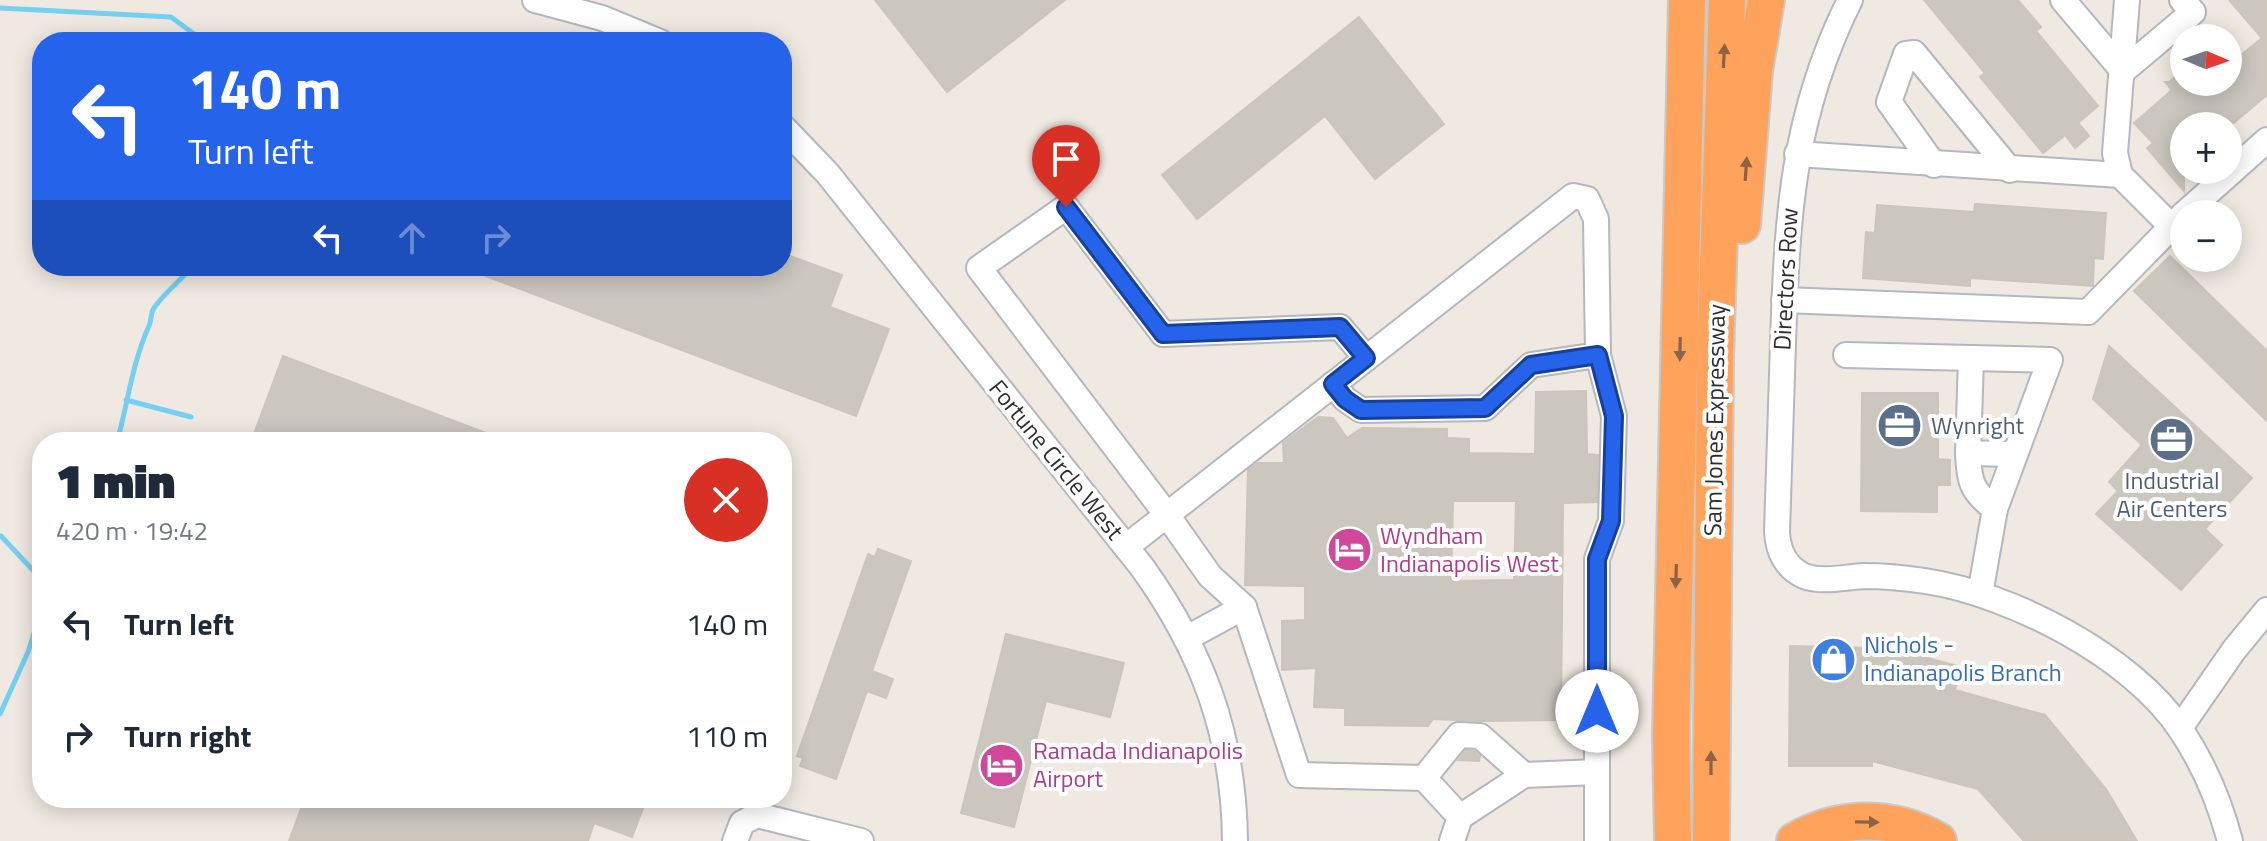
<!DOCTYPE html>
<html lang="en">
<head>
<meta charset="utf-8">
<style>
  :root { --surface:#fff; --page:#f6f6f7; --text:#1f2937; --muted:#747a83 }
  body { margin:0; font-family:"Titillium Web",sans-serif; background:var(--page); color:var(--text); height:100vh; display:flex; flex-direction:column; font-size:30px; white-space:nowrap }
  * { box-sizing:border-box; margin:0 }
  p { font-size:26px; color:var(--muted) }
  .icon { flex:none; width:44px; height:44px; fill:none; stroke:currentColor; stroke-width:2; stroke-linecap:round; stroke-linejoin:round }
  .map { position:relative; flex:1; overflow:hidden }
  .panel { position:absolute; left:32px; top:432px; width:760px; height:376px; display:flex; flex-direction:column; background:var(--surface); border-radius:32px; box-shadow:0 4px 20px #0003 }
  .panel>* { flex:none }
  .guide { position:absolute; left:32px; top:32px; width:760px; height:244px; border-radius:32px; box-shadow:0 4px 20px #0003; background:#2563eb; color:#fff; overflow:hidden }
  .needle { width:52px; rotate:92deg }
  .controls { position:absolute; left:2170px; top:24px; display:grid; gap:16px }
  .controls a { display:grid; place-items:center; width:72px; height:72px; border-radius:50%; background:var(--surface); box-shadow:0 4px 20px #0003; font-size:40px }
  .pin { position:absolute; display:grid; place-items:center; width:68px; height:68px; color:#fff; margin:-82px -34px; border-radius:50% 50% 50% 0; rotate:-45deg; box-shadow:0 0 8px #0007 }
  .pin .icon { rotate:45deg }
  .me { position:absolute; width:88px; margin:-44px; rotate:0deg; stroke-linejoin:round; filter:drop-shadow(0 0 6px #0008) }
  .turn { display:flex; align-items:center; gap:28px; height:168px; padding:0 24px; font-size:36px }
  .turn .icon { width:104px; height:104px; stroke-width:2.5 }
  .turn b { display:block; font-size:56px; line-height:68px }
  .lanes { display:flex; align-items:center; height:76px; padding:0 24px; background:#0003; justify-content:center; gap:40px; direction:ltr }
  .lanes .off { opacity:.35 }
  .round { display:grid; place-items:center; flex:none; width:84px; height:84px; border-radius:42px; background:var(--page) }
  .summary { display:flex; align-items:center; justify-content:space-between; height:136px; padding:0 24px }
  h1 { font-size:48px; font-weight:800; line-height:60px }
  ul { padding:0; list-style:none }
  li { display:flex; align-items:center; gap:24px; height:112px; padding:0 24px }
  li div { flex:1 }
  li b { display:block; font-size:30px }
  li em { font-style:normal }
  .map>svg:first-child { display:block }
  .lines { fill:none; stroke-linecap:round; stroke-linejoin:round }
  .stream { stroke:#75cff0; stroke-width:5 }
  .building { fill:#cbc7bf; stroke:#cbc5ba; stroke-width:2; fill-rule:evenodd }
  .minor-casing { stroke:#b4b7c1; stroke-width:28 }
  .highway-casing { stroke:#c9c9c9; stroke-width:40 }
  .minor { stroke:#fff; stroke-width:24 }
  .highway { stroke:#ffa35c; stroke-width:36 }
  .oneway { fill:#8c6343 }
  .route-casing { stroke:#184099; stroke-width:20 }
  .route { stroke:#2563eb; stroke-width:14 }
  .labels { text-anchor:middle; stroke-width:8; stroke-linejoin:round; paint-order:stroke }
  .street-label { font-size:24px; fill:#2e2e2e; stroke:#fff }
  .service-label { font-size:24px; fill:#4e5e75; stroke:#fff; text-anchor:start }
  .hotel-label { font-size:24px; fill:#b23c85; stroke:#fff; text-anchor:start }
  .shop-label { font-size:24px; fill:#366cbe; stroke:#fff; text-anchor:start }
</style>
</head>
<body>
<div class="map">
<svg width="2267" height="841" viewBox="0 0 2267 841">
  <rect width="100%" height="100%" fill="#efe9e1"/>
  <g class="lines">
    <g class="stream">
      <polyline points="0,8 171,17 205,42"/>
      <polyline points="349,42 351,39"/>
      <polyline points="126,400 191,417"/>
      <path d="M117,442C128,403 132,363 149,326C152,320 150,314 154,308C165,292 181,281 192,266"/>
      <polyline points="1,536 42,580"/>
      <polyline points="0,714 28,652 42,608"/>
    </g>
  </g>
  <g class="building">
    <polygon points="875,0 1065,0 947,92"/>
    <polygon points="1924,0 2018,0 2041,27 2036,31 2098,106 2078,123 2089,136 2075,148 2065,135 2043,153 1980,77 1985,73"/>
    <polygon points="2229,0 2267,0 2267,95 2230,126 2184,126 2184,191 2147,148 2153,143 2134,123 2172,90 2165,82 2169,82 2184,69 2184,82 2228,82 2228,42 2240,56 2262,38"/>
    <polygon points="1359,17 1444,124 1375,179 1325,116 1197,219 1162,175"/>
    <polygon points="1975,204 2106,213 2103,259 2094,258 2093,286 1970,278 1970,286 1863,278 1866,232 1875,233 1877,205 1974,212"/>
    <polygon points="782,253 842,275 830,307 889,329 856,416 462,267 782,266"/>
    <polygon points="2170,256 2267,351 2267,421 2134,291"/>
    <polygon points="2109,346 2252,478 2205,529 2222,545 2181,590 2096,514 2118,491 2109,482 2142,445 2093,399"/>
    <polygon points="283,356 507,441 507,442 251,442"/>
    <path d="M1586,391L1587,454L1598,455L1597,502L1563,503L1561,720L1481,721L1433,719L1428,726L1345,725V708L1314,707L1316,668L1282,670V621L1305,620V586L1245,585L1248,470L1258,463H1284L1283,443L1318,417L1333,418L1347,438L1362,428L1447,429V438L1469,439V453L1535,454L1536,392ZM1453,501H1516L1514,580L1451,581Z"/>
    <polygon points="1862,393 1938,393 1938,459 1950,460 1950,485 1937,485 1937,512 1861,511"/>
    <polygon points="878,549 911,561 872,671 893,679 886,698 867,691 836,779 800,766 803,758 797,756 868,554 875,557"/>
    <polygon points="1006,634 1124,663 1110,717 1046,701 1014,827 961,813"/>
    <polygon points="1873,643 1961,667 1955,690 2045,715 2106,789 2137,841 2024,841 1978,789 1872,761 1872,766 1789,766 1790,646 1873,648"/>
    <polygon points="1466,750 1474,751 1480,756 1479,761 1458,760"/>
    <polygon points="305,798 647,798 632,837 594,823 588,841 289,841"/>
  </g>
  <g class="lines">
    <defs>
      <g id="minor">
        <polyline points="535,0 602,18 660,42"/>
        <path d="M1850,0C1792,116 1787,217 1783,343C1781,406 1779,469 1777,532C1778,551 1786,568 1804,576C1822,583 1845,577 1864,576C1884,576 1905,578 1925,581C2011,594 2132,656 2181,730C2203,763 2220,803 2230,841"/>
        <polyline points="2063,0 2123,71 2193,12 2182,0"/>
        <path d="M782,126L828,174L1142,567C1203,652 1234,736 1235,841"/>
        <polyline points="1797,154 2120,175 2171,226"/>
        <polyline points="1934,165 1889,102 1906,54 1914,53 2010,170"/>
        <polyline points="2120,175 2115,153 2127,0"/>
        <polyline points="2184,214 2267,140"/>
        <polyline points="1784,300 2088,312 2184,214"/>
        <polyline points="1846,355 2050,360 1995,509 1980,594"/>
        <polyline points="1366,358 1340,327 1163,334 1066,207 979,268 1167,515 1210,576 1244,607 1299,775 1424,778 1460,817 1524,775 1597,772"/>
        <polyline points="1971,358 1968,453 2014,454"/>
        <path d="M1968,453C1969,481 1971,491 1995,509"/>
        <polyline points="1126,547 1573,196 1587,199 1596,219 1598,355 1531,365 1485,408 1361,410 1345,399 1333,384"/>
        <polyline points="1187,638 1244,607"/>
        <polyline points="2180,728 2234,650 2267,610"/>
        <polyline points="1424,778 1459,735 1480,736 1524,775"/>
        <polyline points="735,841 742,823 757,815 861,841"/>
        <polyline points="1452,841 1460,817"/>
        <polyline points="1597,841 1597,559 1611,521 1614,416 1598,355"/>
      </g>
      <g id="highway">
        <polyline points="1742,225 1754,71 1766,0"/>
        <polyline points="1673,841 1671,736 1687,0"/>
        <polyline points="1711,841 1715,355 1727,0"/>
        <path d="M1795,841C1840,815 1894,815 1938,841"/>
      </g>
    </defs>
    <use href="#minor" class="minor-casing"/>
    <use href="#highway" class="highway-casing"/>
    <use href="#minor" class="minor"/>
    <use href="#highway" class="highway"/>
  </g>
  <defs><path id="oneway-solid" d="M-6-.8H1V-3.2L6.5 0L1 3.2V.8H-6Z" transform="scale(2)"/></defs>
  <g class="oneway">
    <use href="#oneway-solid" transform="translate(1724 56) rotate(-87)"/>
    <use href="#oneway-solid" transform="translate(1746 169) rotate(-86)"/>
    <use href="#oneway-solid" transform="translate(1680 349) rotate(91)"/>
    <use href="#oneway-solid" transform="translate(1676 576) rotate(92)"/>
    <use href="#oneway-solid" transform="translate(1711 763) rotate(-90)"/>
    <use href="#oneway-solid" transform="translate(1867 822) rotate(1)"/>
  </g>
  <g class="lines">
    <defs>
      <polyline id="route" points="1066,207 1163,334 1340,327 1366,358 1333,384 1345,399 1361,410 1485,408 1531,365 1598,355 1614,416 1611,521 1597,559 1597,711"/>
    </defs>
    <use href="#route" class="route-casing"/>
    <use href="#route" class="route"/>
  </g>
  <defs>
    <symbol id="office-disc" viewBox="-11 -11 22 22"><circle r="9.5" fill="#5c6f8a" stroke="#fff"/><path d="M-6-3h4V-5.5h4V-3h4V5H-6ZM-1-4.5V-3h2v-1.5ZM-6 0V1H6V0Z" fill="#fff"/></symbol>
    <symbol id="hotel-disc" viewBox="-11 -11 22 22"><circle r="9.5" fill="#d1479c" stroke="#fff"/><path d="M-6-4.5h1.5V1H6V5H4.5V3h-9V5H-6ZM-4 0a1.8 1.8 0 1 1 3.6 0ZM.5 0V-2.5h3Q6-2.5 6 0Z" fill="#fff"/></symbol>
    <symbol id="shop-disc" viewBox="-11 -11 22 22"><circle r="9.5" fill="#3f7fe0" stroke="#fff"/><path d="M-5-2.5h2.3a2.7 3.5 0 0 1 5.4 0H5L5.5 6h-11ZM-1.5-2.5h3a1.5 2.3 0 0 0-3 0Z" fill="#fff"/></symbol>
  </defs>
  <g fill-rule="evenodd">
    <use href="#office-disc" x="1874" y="400" width="51" height="51"/>
    <use href="#office-disc" x="2146" y="414" width="51" height="51"/>
    <use href="#hotel-disc" x="1324" y="524" width="51" height="51"/>
    <use href="#shop-disc" x="1808" y="634" width="51" height="51"/>
    <use href="#hotel-disc" x="976" y="740" width="51" height="51"/>
  </g>
  <g class="labels">
    <g class="street-label">
      <text transform="translate(1786 279) rotate(-87)" y="8">Directors Row</text>
      <text transform="translate(1715 420) rotate(-89)" y="8">Sam Jones Expressway</text>
      <text transform="translate(1056 460) rotate(51)" y="8">Fortune Circle West</text>
    </g>
    <g class="service-label">
      <text x="1931" y="434">Wynright</text>
      <text x="2172" y="489" text-anchor="middle">Industrial<tspan x="2172" dy="28">Air Centers</tspan></text>
    </g>
    <g class="hotel-label">
      <text x="1380" y="544">Wyndham<tspan x="1380" dy="28">Indianapolis West</tspan></text>
      <text x="1033" y="759">Ramada Indianapolis<tspan x="1033" dy="28">Airport</tspan></text>
    </g>
    <g class="shop-label">
      <text x="1864" y="653">Nichols -<tspan x="1864" dy="28">Indianapolis Branch</tspan></text>
    </g>
  </g>
</svg>
<div class="controls">
<a><svg class="needle" viewBox="-14 -14 28 28"><path d="M0-13l5 13h-10z" fill="#e53935"/><path d="M0 13l5-13h-10z" fill="#747a83"/></svg></a>
<a>+</a>
<a>−</a>
</div>
<div class="pin" style="left:1066px;top:207px;background:#d93025"><svg class="icon" aria-label="arrive" viewBox="0 0 24 24"><path d="M6 21V4h12l-3 4 3 4H6"/></svg></div>
<svg class="me" style="left:1597px;top:711px" viewBox="-20 -20 40 40"><circle r="19" fill="#fff"/><path d="M0-13L10 11 0 6-10 11z" fill="#2563eb"/></svg>
<div class="guide">
<div class="turn"><svg class="icon" aria-label="left" viewBox="0 0 24 24"><path d="M17 20v-9H6M10 6l-5 5 5 5"/></svg><div><b>140 m</b>Turn left</div></div>
<div class="lanes"><svg class="icon" aria-label="left" viewBox="0 0 24 24"><path d="M17 20v-9H6M10 6l-5 5 5 5"/></svg><svg class="icon off" aria-label="ahead" viewBox="0 0 24 24"><path d="M12 20V5M6 11l6-6 6 6"/></svg><svg class="icon off" aria-label="right" viewBox="0 0 24 24"><path d="M7 20v-9h11M14 6l5 5-5 5"/></svg></div>
</div>
<section class="panel">
<div class="summary"><div><h1>1 min</h1><p>420 m · 19:42</p></div><a class="round" style="background:#d93025;color:#fff"><svg class="icon" aria-label="close" viewBox="0 0 24 24"><path d="M6 6l12 12M18 6L6 18"/></svg></a></div>
<ul>
<li><svg class="icon" aria-label="left" viewBox="0 0 24 24"><path d="M17 20v-9H6M10 6l-5 5 5 5"/></svg><div><b>Turn left</b></div><em>140 m</em></li>
<li><svg class="icon" aria-label="right" viewBox="0 0 24 24"><path d="M7 20v-9h11M14 6l5 5-5 5"/></svg><div><b>Turn right</b></div><em>110 m</em></li>
</ul>
</section>
</div>
</body>
</html>
